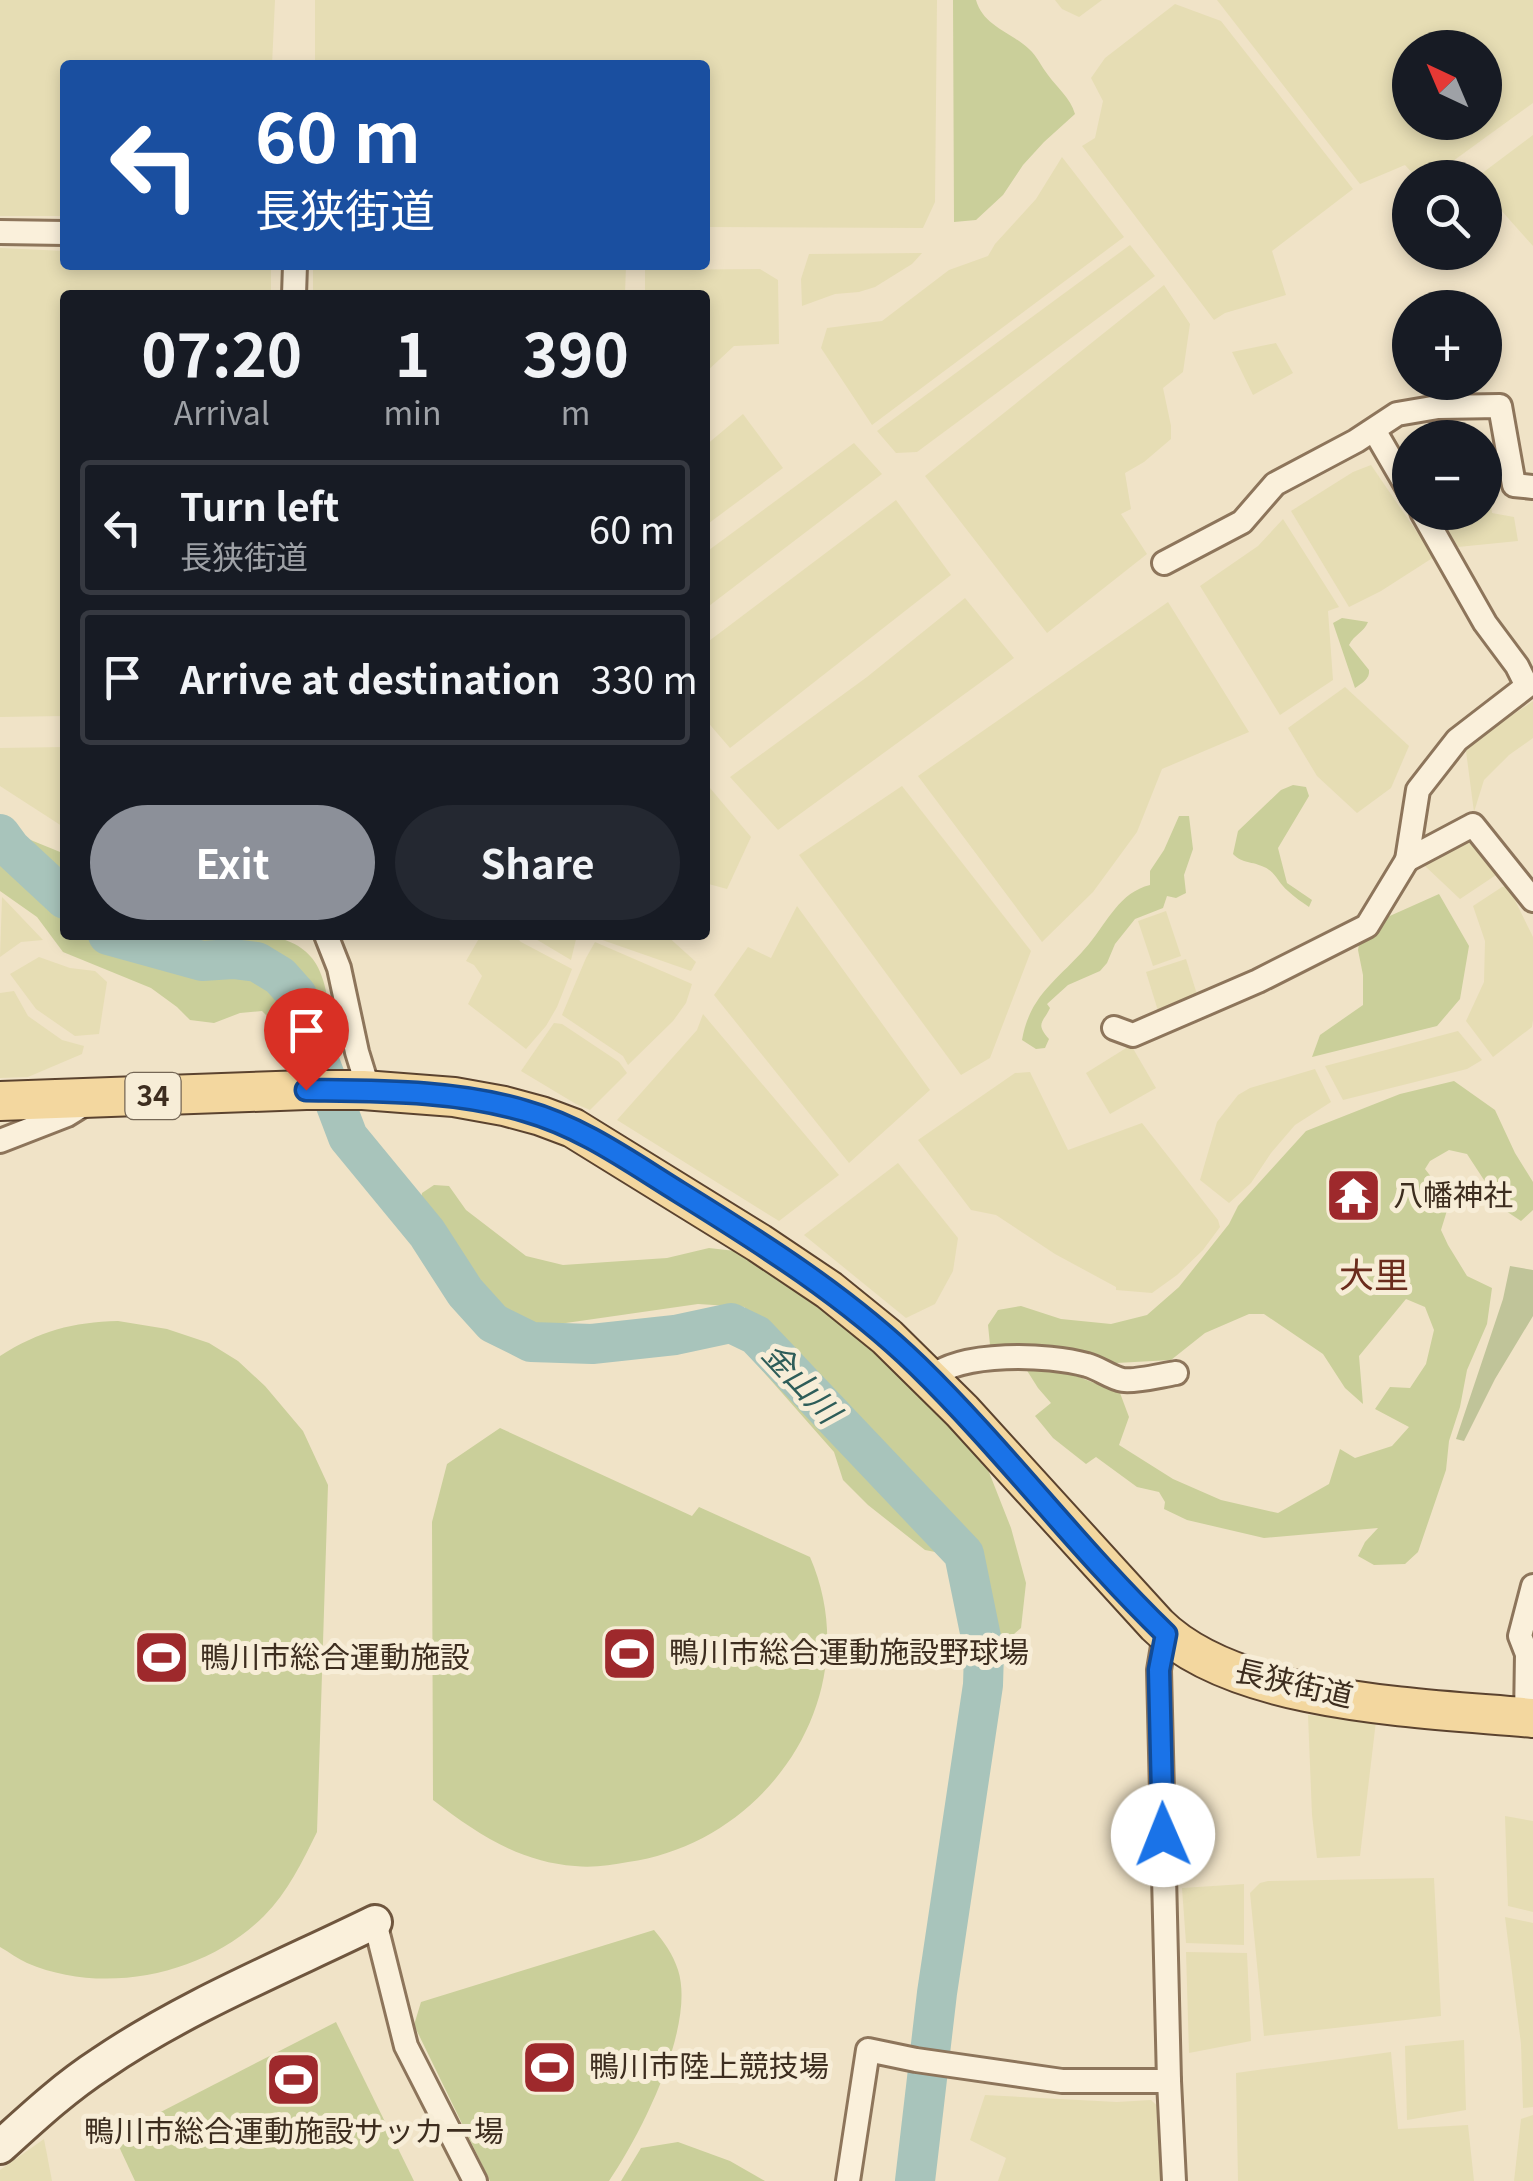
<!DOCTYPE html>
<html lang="en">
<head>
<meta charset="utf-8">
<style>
  :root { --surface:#171b24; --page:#242831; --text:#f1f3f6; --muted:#9ea1a6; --line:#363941; --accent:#8c9099 }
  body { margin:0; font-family:Georgia,"Noto Sans JP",serif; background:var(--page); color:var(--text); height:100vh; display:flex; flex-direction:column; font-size:38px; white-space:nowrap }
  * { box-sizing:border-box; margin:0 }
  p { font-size:32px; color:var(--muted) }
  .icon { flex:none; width:55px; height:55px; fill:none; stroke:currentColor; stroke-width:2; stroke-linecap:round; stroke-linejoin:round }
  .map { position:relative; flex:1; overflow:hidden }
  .sheet { position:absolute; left:60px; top:290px; width:650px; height:650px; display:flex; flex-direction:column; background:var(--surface); border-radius:10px; box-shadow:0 5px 15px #0003 }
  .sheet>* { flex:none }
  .top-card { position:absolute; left:60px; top:60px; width:650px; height:210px; border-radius:10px; box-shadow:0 5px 15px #0003; background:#1a4fa0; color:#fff; overflow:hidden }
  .needle { width:65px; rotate:316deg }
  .buttons { position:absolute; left:1392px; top:30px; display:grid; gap:20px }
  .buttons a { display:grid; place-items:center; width:110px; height:110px; border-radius:50%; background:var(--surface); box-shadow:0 5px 15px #0003; font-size:50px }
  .pin { position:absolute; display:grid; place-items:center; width:85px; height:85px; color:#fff; margin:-102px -42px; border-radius:50% 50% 50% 0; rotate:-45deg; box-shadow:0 0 10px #0007 }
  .pin .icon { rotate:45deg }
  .me { position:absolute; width:110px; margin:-55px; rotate:359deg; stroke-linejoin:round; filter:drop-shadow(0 0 8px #0008) }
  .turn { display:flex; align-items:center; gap:35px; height:210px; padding:0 30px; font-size:45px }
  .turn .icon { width:130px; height:130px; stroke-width:2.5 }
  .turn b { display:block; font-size:70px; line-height:85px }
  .eta { display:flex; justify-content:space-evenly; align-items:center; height:170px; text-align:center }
  .eta b { font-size:60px; font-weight:700; line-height:70px }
  .cta { display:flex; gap:20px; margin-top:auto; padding:20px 30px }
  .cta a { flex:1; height:115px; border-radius:60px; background:var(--accent); color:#fff; font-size:40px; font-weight:700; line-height:115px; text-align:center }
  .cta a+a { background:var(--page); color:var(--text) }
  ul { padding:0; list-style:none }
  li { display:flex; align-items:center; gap:30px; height:135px; margin:0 20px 15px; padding:0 10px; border:5px solid var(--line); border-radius:10px }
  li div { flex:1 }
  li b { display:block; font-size:38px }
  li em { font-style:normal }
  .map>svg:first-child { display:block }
  .farmland { fill:#e6ddb4; fill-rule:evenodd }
  .green { fill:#cacf9a }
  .cemetery { fill:#c0c499 }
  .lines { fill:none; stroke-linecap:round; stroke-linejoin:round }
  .river { stroke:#a8c4bb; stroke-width:40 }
  .street-casing { stroke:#8d755b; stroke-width:28 }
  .secondary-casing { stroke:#6f563e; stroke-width:38 }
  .primary-casing { stroke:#5b432f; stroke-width:42 }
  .street { stroke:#faf0db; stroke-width:22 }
  .secondary { stroke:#faf0db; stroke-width:32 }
  .primary { stroke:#f3d79f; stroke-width:38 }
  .route-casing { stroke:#114b97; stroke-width:25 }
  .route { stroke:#1a73e8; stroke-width:18 }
  .labels { text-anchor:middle; stroke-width:10; stroke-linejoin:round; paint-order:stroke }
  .shield { fill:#f7edd7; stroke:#756756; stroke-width:2.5 }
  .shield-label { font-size:28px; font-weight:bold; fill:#3d2d1f }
  .poi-label { font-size:30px; fill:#3d2d1f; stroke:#f7edd7; text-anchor:start }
  .street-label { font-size:30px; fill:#3d2d1f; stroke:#f7edd7 }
  .water-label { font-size:32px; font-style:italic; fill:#2e5d59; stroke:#f7edd7 }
  .quarter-label { font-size:35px; fill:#6b2c1d; stroke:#f7edd7 }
</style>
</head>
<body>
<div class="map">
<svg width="1533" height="2181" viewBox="0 0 1533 2181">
  <rect width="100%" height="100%" fill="#f0e3c7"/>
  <g class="farmland">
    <polygon points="0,0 275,0 272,65 65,65 65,216 0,216"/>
    <polygon points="315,0 937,0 935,202 923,228 705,227 705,65 315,65"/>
    <polygon points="1055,0 1102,0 1079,17 1062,9"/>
    <path d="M1217,0H1533V103L1431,177H1416L1405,165L1360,184ZM1410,48H1485V122H1410Z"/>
    <polygon points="1175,4 1221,21 1353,189 1272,251 1286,295 1225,313 1214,320 1082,146 1095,138 1103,101 1091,78 1105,58"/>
    <polygon points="1533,135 1533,246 1500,209 1485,218 1485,178 1477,177"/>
    <polygon points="1062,157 1124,237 872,425 821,348 827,328 882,321 949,270 988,256 995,244 1036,199"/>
    <polygon points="1130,245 1155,276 917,452 896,453 877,431"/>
    <polygon points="0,248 65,251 65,265 271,265 271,295 65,295 65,716 0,717"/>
    <polygon points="922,253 912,264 875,287 859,292 835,294 802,306 801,279 809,254"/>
    <polygon points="313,265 626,265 625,295 313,295"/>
    <polygon points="760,269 778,280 779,344 734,346 705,373 705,295 645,295 645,270"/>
    <polygon points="1164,285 1190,324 1183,372 1163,388 1171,426 1171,439 1144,462 1125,473 1131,509 1121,514 1147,554 1047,633 925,476"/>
    <polygon points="1276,343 1293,373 1253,395 1232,352"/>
    <polygon points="743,414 783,468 705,526 705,446"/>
    <polygon points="854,443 882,474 705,609 705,553"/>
    <polygon points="1485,449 1492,513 1514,517 1518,541 1458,547 1438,513 1485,512"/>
    <polygon points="1371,465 1434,557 1381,591 1349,607 1291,511 1353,472"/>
    <polygon points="896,500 951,575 730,748 705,719 705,644"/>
    <polygon points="1283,519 1339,607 1328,611 1333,680 1280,715 1200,586 1258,546"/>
    <polygon points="965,598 1014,658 778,830 730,777 867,677"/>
    <polygon points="1168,602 1249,732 1162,769 1137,832 1093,892 1042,942 918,776"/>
    <polygon points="1345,687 1409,746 1391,788 1357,813 1317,776 1288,728"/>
    <polygon points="1533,701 1533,738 1509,755 1484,780 1474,812 1466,751 1476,740"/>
    <polygon points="65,747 65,828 0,786 0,748"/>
    <polygon points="705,782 751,837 727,889 705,883"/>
    <polygon points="902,786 1031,951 990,1058 961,1075 799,855"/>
    <polygon points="1475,840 1499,873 1460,899 1424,865 1448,851"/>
    <polygon points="1508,886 1533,937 1533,1020 1532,1027 1493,1057 1466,1021 1484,982 1485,941 1473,906 1502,887"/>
    <polygon points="2,897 43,940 21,942 0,957"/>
    <polygon points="797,906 930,1090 849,1163 714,995 748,947 771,958"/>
    <polygon points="1166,911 1181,956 1153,966 1138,921"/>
    <polygon points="481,935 514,935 521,942 572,969 557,1007 546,1026 526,1049 468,1004 482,976 474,965 466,961"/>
    <polygon points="529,935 577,935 571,960"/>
    <polygon points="588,935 666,935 696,962 691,971"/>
    <polygon points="595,942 692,984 686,1003 673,1021 628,1065 623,1056 562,1015 586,958"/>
    <polygon points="39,957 70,968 95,971 107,982 99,1034 75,1036 36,1009 10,974"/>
    <polygon points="1186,959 1199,1001 1159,1014 1146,972"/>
    <polygon points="14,991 28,1016 62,1040 84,1046 82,1054 28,1077 0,1078 0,993"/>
    <polygon points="703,1014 839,1175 779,1221 617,1120 697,1030"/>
    <polygon points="554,1023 562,1024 619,1062 627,1073 590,1110 576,1104 521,1071"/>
    <polygon points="1458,1031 1482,1060 1467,1069 1343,1100 1325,1066"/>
    <polygon points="1131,1045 1156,1088 1110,1114 1086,1073"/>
    <polygon points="1315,1069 1331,1102 1295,1125 1271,1153 1251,1183 1229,1203 1200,1180 1217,1122 1238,1095 1250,1088"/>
    <polygon points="1030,1072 1068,1150 1142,1123 1218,1220 1220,1227 1203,1250 1177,1275 1152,1293 1116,1290 1116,1287 1055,1254 996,1215 971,1210 918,1140 1015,1073"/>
    <polygon points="898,1163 958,1238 953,1271 935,1304 906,1318 804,1235"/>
    <polygon points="1308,1715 1376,1721 1360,1856 1317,1858 1312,1815"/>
    <polygon points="1505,1816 1533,1821 1533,1912 1508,1906"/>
    <polygon points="1434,1878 1441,2016 1264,2036 1250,1893 1260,1883 1268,1881"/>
    <polygon points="1244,1884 1244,1945 1186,1943 1182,1888"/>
    <polygon points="1505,1917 1533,1923 1533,2107 1523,2108 1521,2044"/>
    <polygon points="1186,1952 1247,1953 1251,2041 1189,2053"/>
    <polygon points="1464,2040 1466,2110 1407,2120 1405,2046"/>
    <polygon points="1391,2052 1398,2129 1468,2125 1474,2181 1238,2181 1236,2073"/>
    <polygon points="985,2095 1117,2102 1151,2100 1163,2111 1167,2181 998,2181 1006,2158 970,2140"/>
    <polygon points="1533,2115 1533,2181 1514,2181 1521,2119"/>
    <polygon points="44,2139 52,2181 0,2181 0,2170"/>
  </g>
  <g class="green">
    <path d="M953,0H976C983,26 1011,32 1029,49C1037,56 1041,66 1048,75C1058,89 1070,97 1075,114L1044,142L1023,165L1003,195L976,220L954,222Z"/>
    <path d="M1342,618L1368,622C1364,632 1354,635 1349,645L1369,670C1370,679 1362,683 1355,688L1333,623Z"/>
    <path d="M1293,785L1306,787L1309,796L1278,848L1287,883L1312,900L1309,907C1302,902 1294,897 1288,891C1278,883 1276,872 1264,867C1252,861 1243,864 1233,854L1238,831L1281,790Z"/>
    <path d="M1179,816H1189L1193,849L1184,875L1186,893L1176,898L1167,896L1163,908L1135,919L1115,944L1107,963L1100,971L1068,985L1047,1004L1050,1008C1043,1023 1035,1023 1049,1039L1045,1048L1036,1049L1022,1040C1030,993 1061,978 1089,944C1107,922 1120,892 1150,885V871L1164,850Z"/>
    <path d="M11,832L65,854V935H267C324,946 324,979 333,1029C322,1045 308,1047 289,1046L282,1031L262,1011L240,1013L214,1023L190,1020L177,1007L151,988L63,952L37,917L0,891V842Z"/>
    <polygon points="1439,894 1469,946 1460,999 1437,1026 1312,1057 1320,1035 1363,1005 1363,975 1358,950 1359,944 1383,919"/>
    <polygon points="1454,1081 1495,1110 1515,1153 1533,1182 1533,1210 1521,1221 1503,1209 1467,1154 1449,1150 1430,1161 1425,1169 1443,1192 1449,1204 1441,1230 1448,1245 1467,1276 1492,1288 1487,1324 1467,1370 1460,1407 1449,1441 1446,1470 1418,1552 1405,1564 1374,1565 1358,1556 1365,1542 1378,1528 1264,1538 1187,1520 1164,1509 1165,1502 1159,1492 1137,1487 1096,1457 1086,1464 1053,1438 1035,1416 1051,1403 1038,1388 1026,1369 1043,1363 1120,1393 1129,1417 1119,1445 1173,1479 1221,1500 1278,1513 1329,1484 1340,1449 1355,1458 1392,1446 1409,1427 1375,1409 1390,1387 1410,1388 1426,1364 1434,1330 1425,1307 1406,1299 1359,1356 1363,1404 1345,1388 1323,1354 1264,1314 1249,1314 1205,1333 1171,1360 1098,1364 1032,1345 990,1345 988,1325 998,1310 1021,1306 1061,1319 1111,1324 1147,1315 1179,1287 1229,1224 1238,1206 1306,1131 1400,1094"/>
    <polygon points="434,1185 449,1186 466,1210 526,1256 563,1265 667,1258 709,1248 744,1252 798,1283 901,1370 985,1462 1011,1528 1026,1583 1021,1628 1006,1641 991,1628 979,1582 945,1554 925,1550 868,1505 843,1480 834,1452 739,1344 745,1307 698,1304 552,1325 519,1321 487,1301 458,1260 438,1223 420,1206 422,1193"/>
    <path d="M118,1321L167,1329L209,1343L238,1361L265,1386L303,1431L328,1485L317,1832C302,1862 288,1892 264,1916C205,1975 104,1996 27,1963C18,1959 9,1952 0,1947V1356C39,1331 73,1322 118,1321Z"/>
    <path d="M500,1428L692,1516L699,1507L810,1557C869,1693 769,1842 628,1862C611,1865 593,1868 575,1866C519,1862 476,1833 433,1800L432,1522L447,1464Z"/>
    <path d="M654,1930C664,1942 673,1954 678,1970C696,2026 641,2134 609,2181H490L414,2025L421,2002Z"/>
    <polygon points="336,2022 414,2181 135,2181 114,2136"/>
    <polygon points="678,2142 730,2161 765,2181 621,2181 641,2148"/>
  </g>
  <polygon class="cemetery" points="1510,1266 1533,1270 1533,1316 1495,1379 1464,1441 1456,1439 1503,1299"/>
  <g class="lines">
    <g class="river">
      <polyline points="0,834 11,849 65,899"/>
      <polyline points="108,935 202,961 233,959 257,962 280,976 297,995 315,1050 348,1137 427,1233 465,1292 493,1323 531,1342 592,1344 675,1335 731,1323 756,1335 964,1554 984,1652 983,1685 937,1993 915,2181"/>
    </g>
    <defs>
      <g id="street">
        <polyline points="0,232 65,233"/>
        <polyline points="294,295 295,265"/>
        <polyline points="1374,430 1410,492"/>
        <polyline points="1422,512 1485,623 1517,666 1527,686 1457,740 1418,790 1407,860 1473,825 1533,900"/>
        <polyline points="1164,563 1242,522 1275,484 1356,441 1397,414 1438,407 1500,406 1514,485 1533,487"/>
        <polyline points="326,935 339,968 357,1052 369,1091"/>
        <polyline points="1114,1028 1133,1035 1258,981 1367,926 1407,860"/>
        <polyline points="0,1141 67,1115 88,1102"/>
        <path d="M930,1378C962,1351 1048,1354 1087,1365C1099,1368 1111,1378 1123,1380C1136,1382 1162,1375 1176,1373"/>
        <polyline points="1165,1634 1159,1670 1169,2081 1174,2181"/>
        <polyline points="1526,1718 1527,1654 1520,1636 1533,1586"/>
        <polyline points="375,1922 406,2046 475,2181"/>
        <polyline points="848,2181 868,2050 916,2060 1062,2081 1169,2081"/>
      </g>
      <path id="secondary" d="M0,2147C32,2118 64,2088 101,2064C184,2007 285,1966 375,1922"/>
      <path id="primary" d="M0,1101L306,1090H363L454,1097L504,1106L541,1116L573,1128L759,1243L829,1290L887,1337L962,1411L1157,1625C1236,1704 1425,1708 1533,1718"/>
    </defs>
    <use href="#street" class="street-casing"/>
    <use href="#secondary" class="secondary-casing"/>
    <use href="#primary" class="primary-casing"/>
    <use href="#street" class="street"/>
    <use href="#secondary" class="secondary"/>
    <use href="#primary" class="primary"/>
  </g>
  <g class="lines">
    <defs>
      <path id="route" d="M306,1090C379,1091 455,1090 525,1111C582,1127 629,1161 679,1192C763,1244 847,1297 918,1366C1005,1451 1078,1549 1166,1634L1159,1670L1163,1835"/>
    </defs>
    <use href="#route" class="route-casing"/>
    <use href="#route" class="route"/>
  </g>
  <defs>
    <symbol id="temple-square" viewBox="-11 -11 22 22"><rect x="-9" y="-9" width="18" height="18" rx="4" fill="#9e292c" stroke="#f7edd7"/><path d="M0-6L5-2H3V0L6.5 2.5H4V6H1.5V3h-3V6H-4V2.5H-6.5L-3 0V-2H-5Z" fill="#fff"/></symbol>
    <symbol id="stadium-square" viewBox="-11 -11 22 22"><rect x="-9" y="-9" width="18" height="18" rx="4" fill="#9e292c" stroke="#f7edd7"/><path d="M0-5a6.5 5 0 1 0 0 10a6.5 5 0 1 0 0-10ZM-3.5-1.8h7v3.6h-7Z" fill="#fff"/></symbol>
  </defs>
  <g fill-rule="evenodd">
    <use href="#temple-square" x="1322" y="1164" width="63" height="63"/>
    <use href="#stadium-square" x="598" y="1622" width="63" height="63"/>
    <use href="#stadium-square" x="130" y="1626" width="63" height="63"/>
    <use href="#stadium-square" x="518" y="2036" width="63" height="63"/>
    <use href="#stadium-square" x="262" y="2048" width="63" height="63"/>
  </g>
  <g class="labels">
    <rect class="shield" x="125.5" y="1073" width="55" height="46" rx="8"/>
    <g class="shield-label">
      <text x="153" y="1106">34</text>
    </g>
    <g class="poi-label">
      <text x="1393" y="1206">八幡神社</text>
      <text x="669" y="1663">鴨川市総合運動施設野球場</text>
      <text x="200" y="1668">鴨川市総合運動施設</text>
      <text x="589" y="2077">鴨川市陸上競技場</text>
      <text x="294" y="2142" text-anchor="middle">鴨川市総合運動施設サッカー場</text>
    </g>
    <g class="street-label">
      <text transform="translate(1294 1684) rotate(13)" y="10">長狭街道</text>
    </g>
    <g class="water-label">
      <text transform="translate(801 1383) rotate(47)" y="11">金山川</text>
    </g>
    <g class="quarter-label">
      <text x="1374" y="1288">大里</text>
    </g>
  </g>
</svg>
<div class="buttons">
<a><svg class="needle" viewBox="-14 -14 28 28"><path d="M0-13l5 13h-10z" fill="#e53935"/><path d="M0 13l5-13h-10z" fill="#9ea1a6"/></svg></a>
<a><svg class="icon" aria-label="search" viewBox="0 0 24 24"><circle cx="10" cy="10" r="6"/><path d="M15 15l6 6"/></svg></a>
<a>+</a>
<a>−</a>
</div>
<div class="pin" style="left:306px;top:1090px;background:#d93025"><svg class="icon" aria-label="arrive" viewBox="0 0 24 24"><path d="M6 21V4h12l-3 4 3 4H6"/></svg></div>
<svg class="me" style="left:1163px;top:1835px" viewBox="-20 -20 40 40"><circle r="19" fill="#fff"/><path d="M0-13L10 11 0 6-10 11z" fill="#1a73e8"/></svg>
<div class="top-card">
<div class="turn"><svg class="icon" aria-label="left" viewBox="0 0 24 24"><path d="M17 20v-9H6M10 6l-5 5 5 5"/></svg><div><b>60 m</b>長狭街道</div></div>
</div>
<section class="sheet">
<div class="eta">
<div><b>07:20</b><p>Arrival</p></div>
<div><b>1</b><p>min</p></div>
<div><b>390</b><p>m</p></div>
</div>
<ul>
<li><svg class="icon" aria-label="left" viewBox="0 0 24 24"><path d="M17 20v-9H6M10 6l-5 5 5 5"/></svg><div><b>Turn left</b><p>長狭街道</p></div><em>60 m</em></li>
<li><svg class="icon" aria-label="arrive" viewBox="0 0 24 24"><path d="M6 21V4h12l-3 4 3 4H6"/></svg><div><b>Arrive at destination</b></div><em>330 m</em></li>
</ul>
<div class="cta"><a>Exit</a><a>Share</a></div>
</section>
</div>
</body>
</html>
